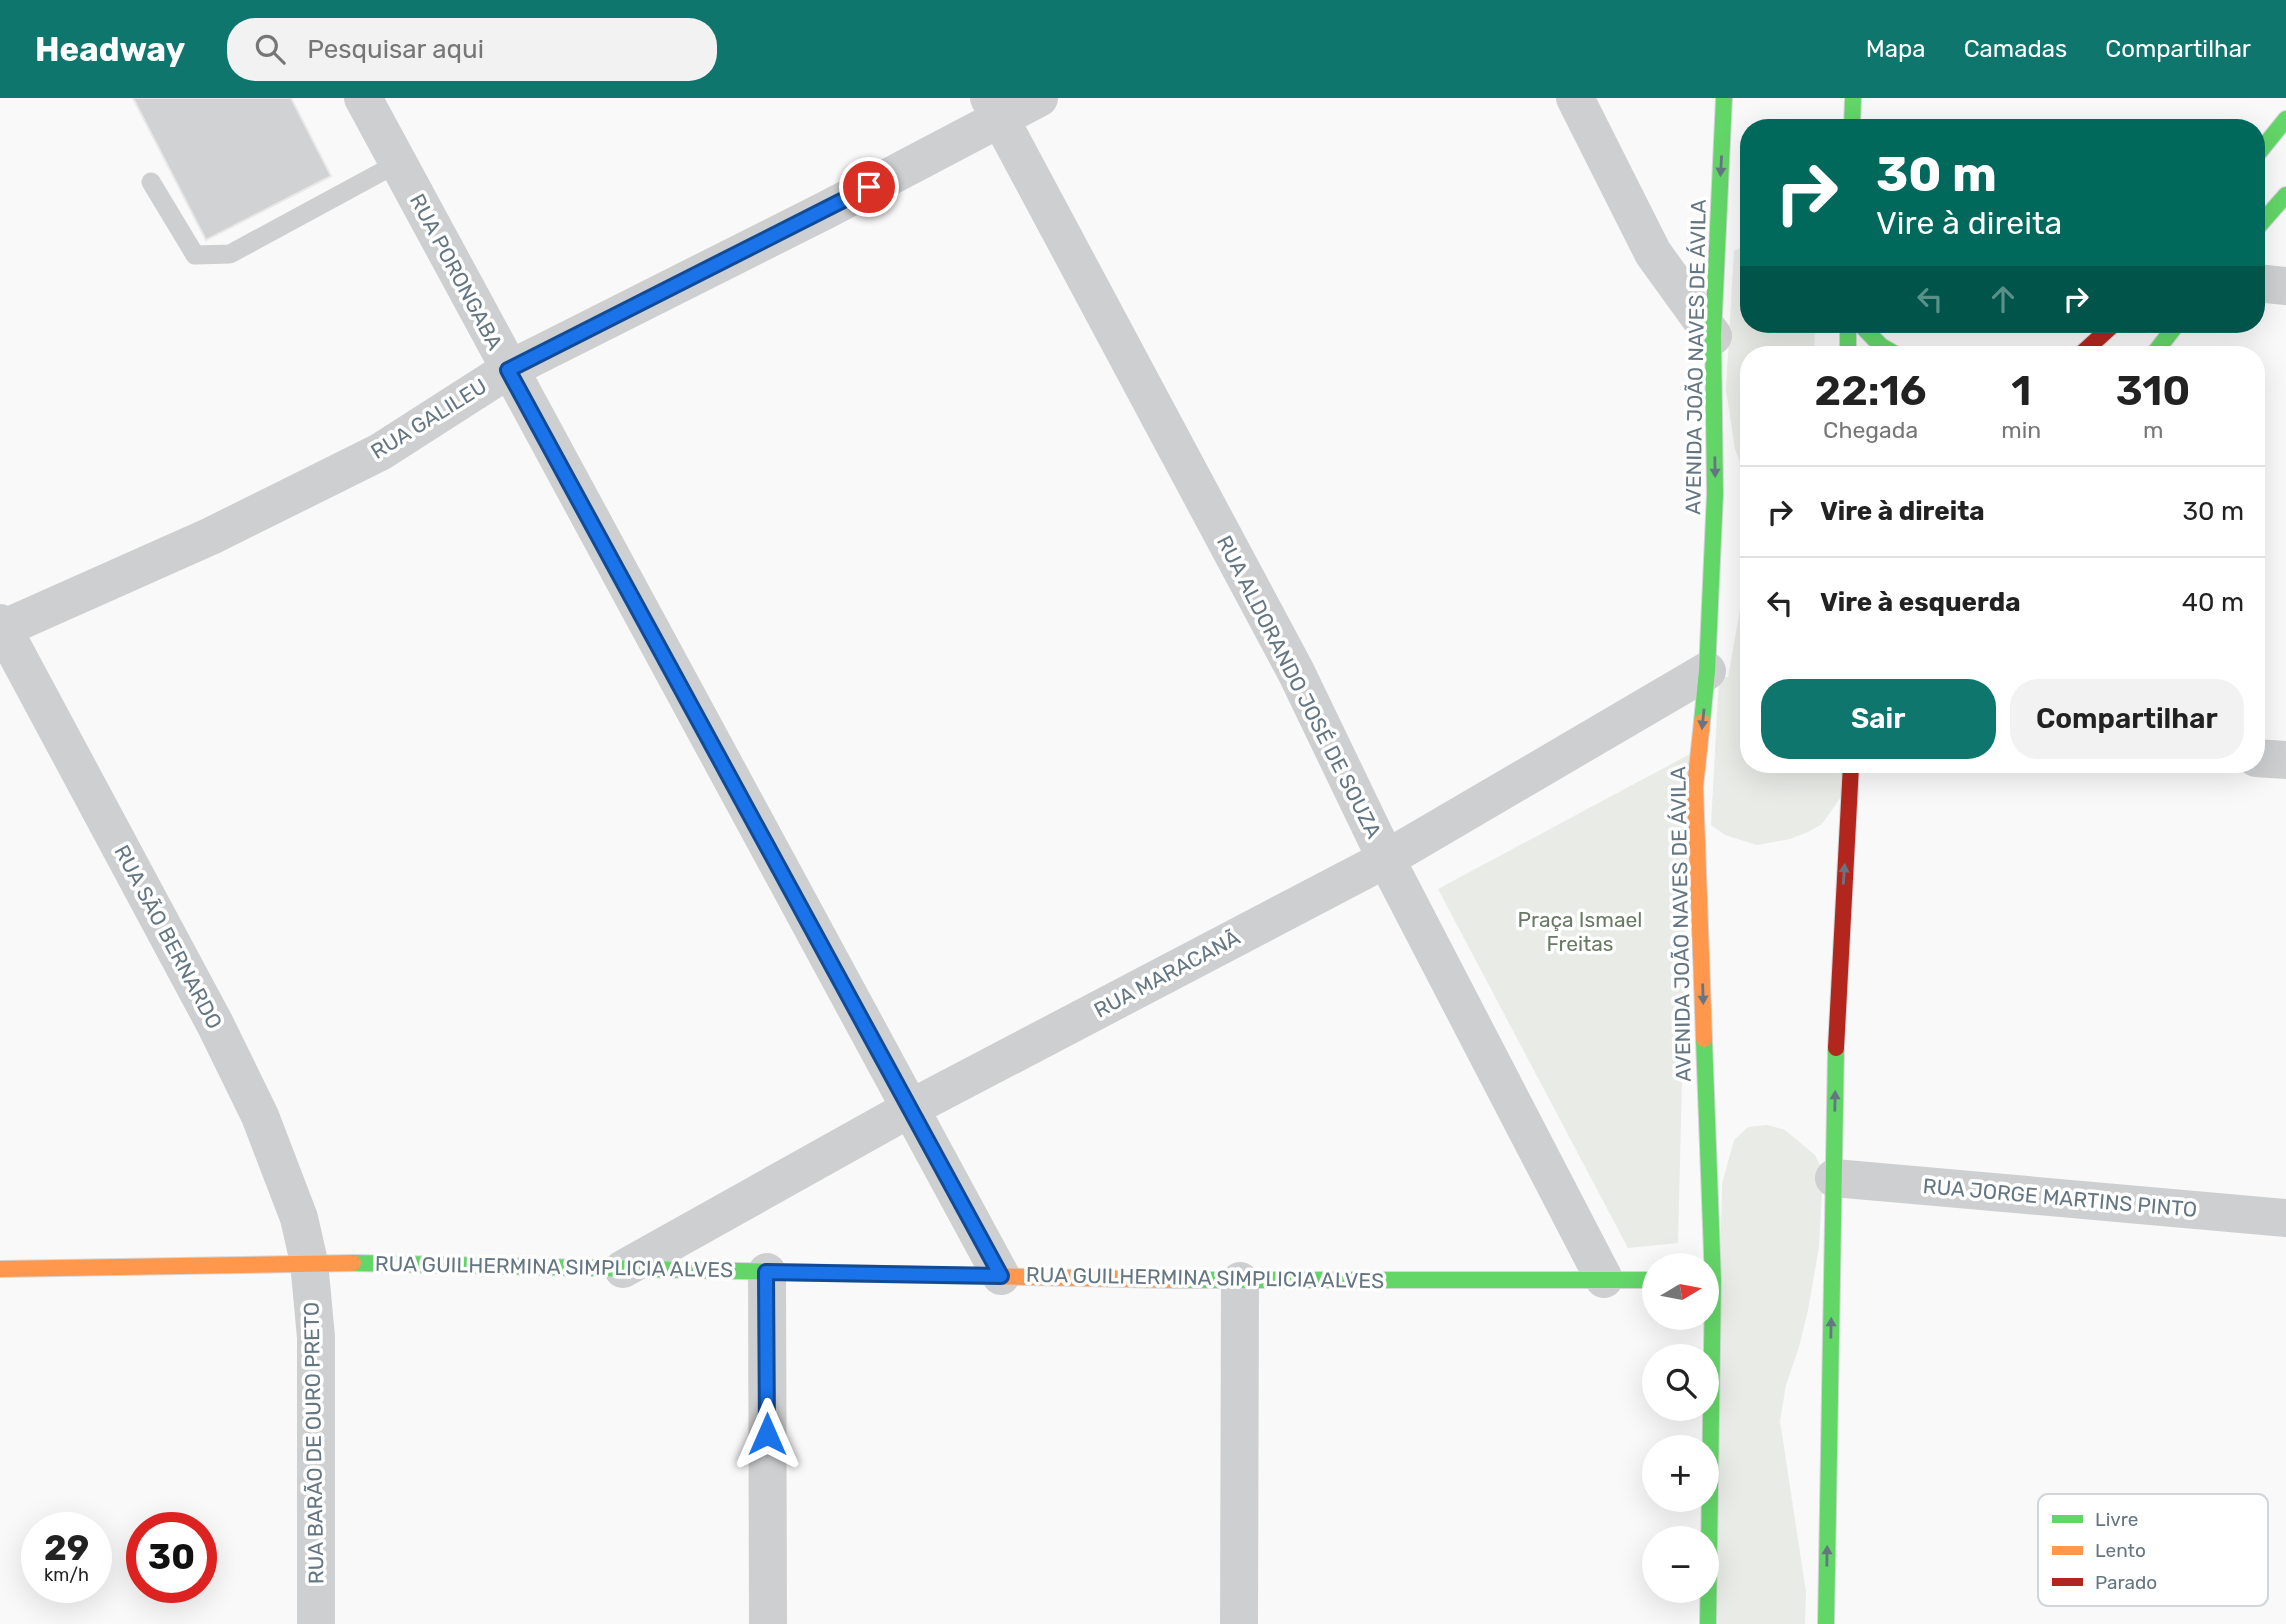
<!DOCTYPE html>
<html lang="pt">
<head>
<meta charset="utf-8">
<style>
  :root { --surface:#fff; --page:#f2f2f2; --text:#222; --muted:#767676; --line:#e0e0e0; --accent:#0f766e }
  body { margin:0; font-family:Rubik,sans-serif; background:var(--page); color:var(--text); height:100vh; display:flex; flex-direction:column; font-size:26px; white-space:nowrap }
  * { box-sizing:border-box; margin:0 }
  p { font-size:23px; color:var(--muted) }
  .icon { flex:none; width:38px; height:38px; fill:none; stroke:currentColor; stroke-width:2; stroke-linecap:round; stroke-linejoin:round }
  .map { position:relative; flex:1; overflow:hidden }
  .details { position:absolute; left:1740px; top:248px; width:525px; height:427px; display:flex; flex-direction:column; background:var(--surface); border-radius:28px; box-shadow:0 7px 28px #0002 }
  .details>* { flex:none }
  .top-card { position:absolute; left:1740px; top:21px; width:525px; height:214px; border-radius:28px; box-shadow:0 7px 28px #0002; background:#00695c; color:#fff; overflow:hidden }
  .needle { width:46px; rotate:80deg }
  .controls { position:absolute; left:1642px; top:1155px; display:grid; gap:14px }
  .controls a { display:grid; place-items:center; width:77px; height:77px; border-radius:50%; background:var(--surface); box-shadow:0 7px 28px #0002; font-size:35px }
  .speed { position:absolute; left:21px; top:1414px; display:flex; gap:14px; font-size:35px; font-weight:700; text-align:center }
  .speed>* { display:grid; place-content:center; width:91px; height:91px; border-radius:50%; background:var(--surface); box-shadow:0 7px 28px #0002; line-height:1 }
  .speed small { font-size:18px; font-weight:400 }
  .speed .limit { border:10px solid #d22; background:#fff; color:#111 }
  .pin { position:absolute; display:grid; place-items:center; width:60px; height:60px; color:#fff; margin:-30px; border:4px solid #fff; border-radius:50%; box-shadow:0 2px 7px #0007 }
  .me { position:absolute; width:77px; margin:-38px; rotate:0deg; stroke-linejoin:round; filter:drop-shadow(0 0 5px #0008) }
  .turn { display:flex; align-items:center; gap:24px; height:147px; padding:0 21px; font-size:32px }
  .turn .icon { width:91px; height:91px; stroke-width:2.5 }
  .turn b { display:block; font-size:49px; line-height:60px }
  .lanes { display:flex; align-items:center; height:66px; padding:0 21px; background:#0003; justify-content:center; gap:35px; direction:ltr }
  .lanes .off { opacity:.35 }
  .eta { display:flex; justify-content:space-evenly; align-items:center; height:119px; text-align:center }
  .eta b { font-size:42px; font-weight:600; line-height:49px }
  .button { display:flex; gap:14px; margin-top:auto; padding:14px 21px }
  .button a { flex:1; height:80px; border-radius:28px; background:var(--accent); color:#fff; font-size:28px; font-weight:600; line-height:80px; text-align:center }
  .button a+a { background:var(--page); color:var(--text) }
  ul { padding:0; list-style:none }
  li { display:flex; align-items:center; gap:21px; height:91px; padding:0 21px; border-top:2px solid var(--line) }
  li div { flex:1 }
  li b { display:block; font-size:26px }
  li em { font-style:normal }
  header { display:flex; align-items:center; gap:42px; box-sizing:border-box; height:98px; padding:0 35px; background:var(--accent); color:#fff }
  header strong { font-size:33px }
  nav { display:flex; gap:38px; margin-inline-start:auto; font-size:24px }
  .search { width:490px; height:63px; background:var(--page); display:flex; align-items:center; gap:18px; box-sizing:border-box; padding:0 24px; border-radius:28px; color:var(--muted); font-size:26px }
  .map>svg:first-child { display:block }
  .green { fill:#e8ebe6 }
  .building { fill:#d0d2d3; stroke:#e8e8e8; stroke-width:2 }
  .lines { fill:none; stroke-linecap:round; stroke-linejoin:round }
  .fast-casing { stroke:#d5d6d7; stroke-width:18 }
  .slow-casing { stroke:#d5d6d7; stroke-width:18 }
  .jam-casing { stroke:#d5d6d7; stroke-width:18 }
  .lane { stroke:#cecfd0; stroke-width:19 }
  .street { stroke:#cecfd0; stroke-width:38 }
  .fast { stroke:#63d668; stroke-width:16 }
  .slow { stroke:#ff974d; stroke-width:16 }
  .jam { stroke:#b3261e; stroke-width:16 }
  .oneway { fill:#657683 }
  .route-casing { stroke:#114b97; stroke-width:18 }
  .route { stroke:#1a73e8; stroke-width:12 }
  .labels { text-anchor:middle; stroke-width:7; stroke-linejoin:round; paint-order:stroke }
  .street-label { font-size:21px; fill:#657683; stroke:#fff }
  .park-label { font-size:21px; fill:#687a64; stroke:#fff }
  .key { fill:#fff; stroke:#d1d6da; stroke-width:2 }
  .key-label { font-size:19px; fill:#657683 }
</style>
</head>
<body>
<header>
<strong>Headway</strong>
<div class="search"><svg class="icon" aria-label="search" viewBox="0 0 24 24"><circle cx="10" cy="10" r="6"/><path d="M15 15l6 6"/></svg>Pesquisar aqui</div>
<nav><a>Mapa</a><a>Camadas</a><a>Compartilhar</a></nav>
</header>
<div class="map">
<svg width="2286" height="1526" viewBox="0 0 2286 1526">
  <rect width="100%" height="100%" fill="#f9f9f9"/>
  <g class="green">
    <polygon points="1748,146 1748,226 1815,226 1814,257 1748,257 1748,667 1845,667 1841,699 1822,726 1808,734 1790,741 1757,747 1725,737 1711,727 1719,579 1728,579 1742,501 1747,423 1746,379 1735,351 1726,292 1734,153"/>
    <polygon points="1690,656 1678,1145 1628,1150 1438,791"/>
    <polygon points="1767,1027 1785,1032 1815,1057 1823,1073 1819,1149 1808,1212 1799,1249 1786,1287 1780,1323 1806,1494 1805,1526 1713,1526 1722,1086 1734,1042 1748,1029"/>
  </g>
  <polygon class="building" points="133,0 291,0 331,78 206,142"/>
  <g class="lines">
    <defs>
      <g id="fast">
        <polyline points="1852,30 1853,0"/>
        <polyline points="2256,58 2286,21"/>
        <polyline points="2256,131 2286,97"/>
        <polyline points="1848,226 1848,257"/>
        <polyline points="1860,226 1881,248 1897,257"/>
        <polyline points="2153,257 2177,226"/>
        <polyline points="1702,624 1707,573 1715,396 1713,238 1724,0"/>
        <polyline points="1704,941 1713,1183 1708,1526"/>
        <polyline points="353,1165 878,1176"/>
        <polyline points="1176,1182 1654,1182"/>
        <polyline points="1826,1526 1836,950"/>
      </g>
      <g id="slow">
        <polyline points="1702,624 1695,689 1704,941"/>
        <polyline points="0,1171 353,1165"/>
        <polyline points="878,1176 1176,1182"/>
      </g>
      <g id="jam">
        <polyline points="2080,257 2114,226"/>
        <polyline points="1836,950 1851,667"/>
      </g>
    </defs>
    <use href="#fast" class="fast-casing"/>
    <use href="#slow" class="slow-casing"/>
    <use href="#jam" class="jam-casing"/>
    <polyline class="lane" points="151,84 195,157 230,156 398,65"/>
    <g class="street">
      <polyline points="363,0 1001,1178"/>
      <polyline points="989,0 1296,574 1386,761 1604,1181"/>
      <polyline points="1575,0 1653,155 1713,238"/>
      <polyline points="2256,185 2286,188"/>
      <polyline points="0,525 215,926 260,1018 299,1120 309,1164 316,1239 316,1526"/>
      <polyline points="0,532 211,438 380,354 508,272 826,112 1039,0"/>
      <polyline points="2256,660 2286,662"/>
      <polyline points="1834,1080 2286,1120"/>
      <polyline points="623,1171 911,1010 1386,761 1707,573"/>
      <polyline points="767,1174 768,1526"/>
      <polyline points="1239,1526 1240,1183"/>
    </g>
    <use href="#fast" class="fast"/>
    <use href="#slow" class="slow"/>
    <use href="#jam" class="jam"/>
  </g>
  <defs><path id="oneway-solid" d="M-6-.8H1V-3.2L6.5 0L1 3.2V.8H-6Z" transform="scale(1.75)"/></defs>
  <g class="oneway">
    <use href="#oneway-solid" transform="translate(1721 68) rotate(93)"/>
    <use href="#oneway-solid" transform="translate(1715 369) rotate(89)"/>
    <use href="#oneway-solid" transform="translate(1703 621) rotate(96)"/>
    <use href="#oneway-solid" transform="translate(1844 776) rotate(-86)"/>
    <use href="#oneway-solid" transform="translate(1703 896) rotate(88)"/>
    <use href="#oneway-solid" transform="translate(1835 1003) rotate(-89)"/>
    <use href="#oneway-solid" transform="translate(1831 1230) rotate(-89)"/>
    <use href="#oneway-solid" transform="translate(1827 1458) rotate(-89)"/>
  </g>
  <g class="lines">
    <defs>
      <polyline id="route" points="767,1336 766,1174 1001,1178 508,272 869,89"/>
    </defs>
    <use href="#route" class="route-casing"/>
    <use href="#route" class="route"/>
  </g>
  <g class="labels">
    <g class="street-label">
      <text transform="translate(456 174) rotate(62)" y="7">RUA PORONGABA</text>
      <text transform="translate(1696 259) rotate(-89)" y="7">AVENIDA JOÃO NAVES DE ÁVILA</text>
      <text transform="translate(429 321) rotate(-32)" y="7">RUA GALILEU</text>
      <text transform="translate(1299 589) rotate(63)" y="7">RUA ALDORANDO JOSÉ DE SOUZA</text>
      <text transform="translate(1681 826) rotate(-91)" y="7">AVENIDA JOÃO NAVES DE ÁVILA</text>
      <text transform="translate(168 839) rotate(62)" y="7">RUA SÃO BERNARDO</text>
      <text transform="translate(1167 876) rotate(-28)" y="7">RUA MARACANÃ</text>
      <text transform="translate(2060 1100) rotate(5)" y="7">RUA JORGE MARTINS PINTO</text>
      <text transform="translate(554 1169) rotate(1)" y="7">RUA GUILHERMINA SIMPLICIA ALVES</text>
      <text transform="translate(1205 1180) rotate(1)" y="7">RUA GUILHERMINA SIMPLICIA ALVES</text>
      <text transform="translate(314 1345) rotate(-91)" y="7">RUA BARÃO DE OURO PRETO</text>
    </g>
    <g class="park-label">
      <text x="1580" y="829">Praça Ismael<tspan x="1580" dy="24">Freitas</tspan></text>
    </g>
  </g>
  <rect x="2038" y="1396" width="230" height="112" rx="10" class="key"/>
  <rect x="2052" y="1417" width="31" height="8" fill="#63d668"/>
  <rect x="2052" y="1448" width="31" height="9" fill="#ff974d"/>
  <rect x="2052" y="1480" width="31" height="8" fill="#b3261e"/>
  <g class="key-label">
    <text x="2095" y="1428">Livre</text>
    <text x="2095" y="1459">Lento</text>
    <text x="2095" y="1491">Parado</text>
  </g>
</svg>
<div class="controls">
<a><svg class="needle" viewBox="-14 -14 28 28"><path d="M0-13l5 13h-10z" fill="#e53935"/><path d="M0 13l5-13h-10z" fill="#767676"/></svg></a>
<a><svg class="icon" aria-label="search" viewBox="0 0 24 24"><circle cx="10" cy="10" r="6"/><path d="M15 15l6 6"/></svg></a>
<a>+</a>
<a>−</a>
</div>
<div class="speed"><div>29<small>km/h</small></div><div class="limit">30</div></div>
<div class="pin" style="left:869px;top:89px;background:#d93025"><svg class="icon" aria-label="arrive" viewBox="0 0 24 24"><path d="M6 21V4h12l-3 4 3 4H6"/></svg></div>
<svg class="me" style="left:767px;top:1336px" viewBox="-20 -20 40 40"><path d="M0-17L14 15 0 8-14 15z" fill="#1a73e8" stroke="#fff" stroke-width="4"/></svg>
<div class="top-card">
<div class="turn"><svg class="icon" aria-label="right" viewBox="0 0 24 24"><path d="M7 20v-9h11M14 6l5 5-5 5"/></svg><div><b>30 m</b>Vire à direita</div></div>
<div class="lanes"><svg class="icon off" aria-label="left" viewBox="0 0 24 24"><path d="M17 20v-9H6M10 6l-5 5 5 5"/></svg><svg class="icon off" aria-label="ahead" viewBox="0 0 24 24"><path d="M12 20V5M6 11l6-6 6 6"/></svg><svg class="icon" aria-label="right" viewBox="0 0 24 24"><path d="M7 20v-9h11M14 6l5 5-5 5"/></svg></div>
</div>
<section class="details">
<div class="eta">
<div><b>22:16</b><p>Chegada</p></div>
<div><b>1</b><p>min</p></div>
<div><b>310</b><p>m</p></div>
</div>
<ul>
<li><svg class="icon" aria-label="right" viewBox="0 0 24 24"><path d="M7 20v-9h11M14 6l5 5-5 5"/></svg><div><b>Vire à direita</b></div><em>30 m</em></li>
<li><svg class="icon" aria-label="left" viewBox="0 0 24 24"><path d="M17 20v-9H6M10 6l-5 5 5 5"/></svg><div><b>Vire à esquerda</b></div><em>40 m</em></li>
</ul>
<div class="button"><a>Sair</a><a>Compartilhar</a></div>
</section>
</div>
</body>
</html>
